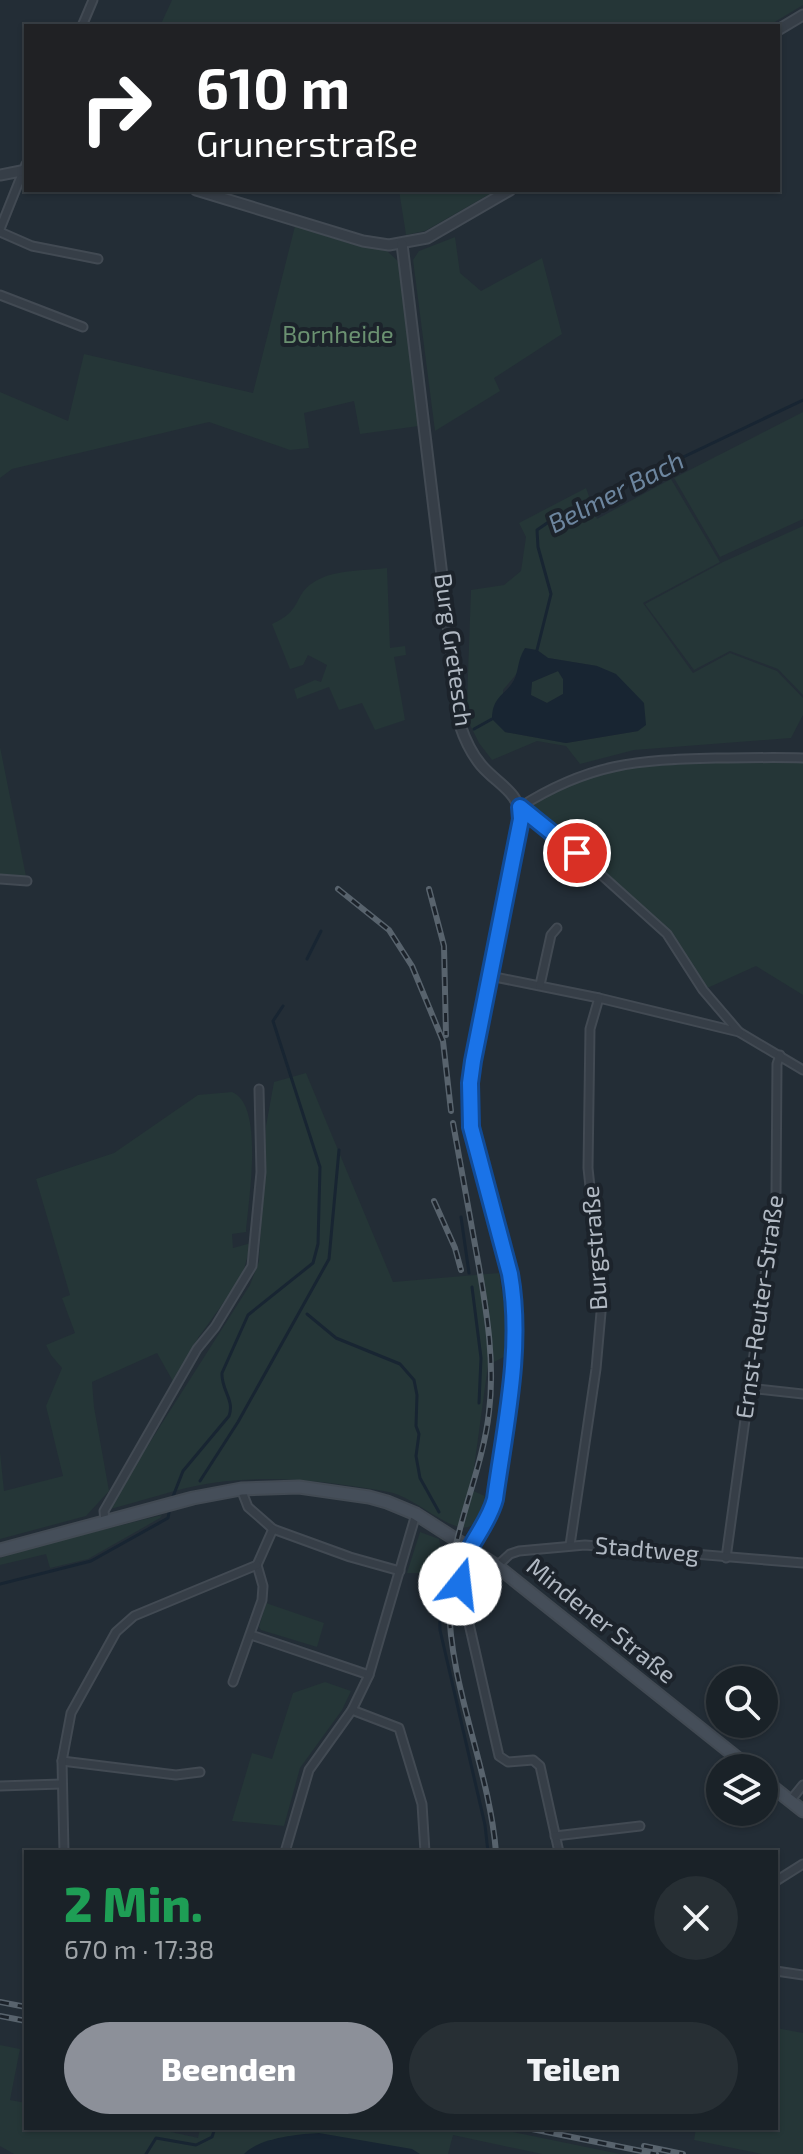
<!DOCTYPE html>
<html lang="de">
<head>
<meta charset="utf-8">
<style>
  :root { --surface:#1a2228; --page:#272f34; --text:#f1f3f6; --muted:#9fa4a8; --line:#383f45; --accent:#8c9099 }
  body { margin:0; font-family:"Exo 2",sans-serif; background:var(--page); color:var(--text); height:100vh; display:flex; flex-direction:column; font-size:30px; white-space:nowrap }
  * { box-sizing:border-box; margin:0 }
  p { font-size:26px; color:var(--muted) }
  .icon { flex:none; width:44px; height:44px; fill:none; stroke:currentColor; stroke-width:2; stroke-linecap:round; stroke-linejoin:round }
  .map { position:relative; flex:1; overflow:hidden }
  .drawer { position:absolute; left:24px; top:1850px; width:754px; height:280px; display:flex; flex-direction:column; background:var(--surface); border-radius:0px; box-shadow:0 2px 6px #0004,0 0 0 2px var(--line) }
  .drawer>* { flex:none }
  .banner { position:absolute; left:24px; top:24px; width:756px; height:168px; border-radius:0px; box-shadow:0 2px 6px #0004,0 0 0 2px var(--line); background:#202124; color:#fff; overflow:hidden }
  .tools { position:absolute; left:706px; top:1666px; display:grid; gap:16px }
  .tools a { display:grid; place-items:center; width:72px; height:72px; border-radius:50%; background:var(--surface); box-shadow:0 2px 6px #0004,0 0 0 2px var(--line); font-size:40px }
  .pin { position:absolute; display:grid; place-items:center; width:68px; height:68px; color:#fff; margin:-34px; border:4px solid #fff; border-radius:50%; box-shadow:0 2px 8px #0007 }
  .me { position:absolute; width:88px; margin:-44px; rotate:16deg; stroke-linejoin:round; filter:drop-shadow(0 0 6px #0008) }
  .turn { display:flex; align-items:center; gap:28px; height:168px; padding:0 40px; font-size:36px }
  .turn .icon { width:104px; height:104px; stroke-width:2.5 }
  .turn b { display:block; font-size:56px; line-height:68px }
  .round { display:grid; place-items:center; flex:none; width:84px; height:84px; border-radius:42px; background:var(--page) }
  .head { display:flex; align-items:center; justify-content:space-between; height:136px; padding:0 40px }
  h1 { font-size:48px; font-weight:800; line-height:60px; color:#1e9e55 }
  .action { display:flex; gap:16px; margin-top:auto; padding:16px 40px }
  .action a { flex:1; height:92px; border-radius:48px; background:var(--accent); color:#fff; font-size:32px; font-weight:800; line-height:92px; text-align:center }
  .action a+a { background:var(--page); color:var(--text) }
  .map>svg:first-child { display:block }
  .green { fill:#253637; fill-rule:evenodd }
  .water { fill:#182532; fill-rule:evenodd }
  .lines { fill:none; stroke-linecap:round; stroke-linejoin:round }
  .stream { stroke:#182532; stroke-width:3 }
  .minor-casing { stroke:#424a53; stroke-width:11 }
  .tertiary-casing { stroke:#424a53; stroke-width:13 }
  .secondary-casing { stroke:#424a53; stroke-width:15 }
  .minor { stroke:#363e47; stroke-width:7 }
  .tertiary { stroke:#363e47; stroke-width:9 }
  .secondary { stroke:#454e59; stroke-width:11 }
  .rail-casing { stroke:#58636d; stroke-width:6 }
  .rail { stroke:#1c232b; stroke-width:3; stroke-dasharray:9; stroke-linecap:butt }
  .route-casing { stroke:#114b97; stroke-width:20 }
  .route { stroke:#1a73e8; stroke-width:14 }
  .labels { text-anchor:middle; stroke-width:8; stroke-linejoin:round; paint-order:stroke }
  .park-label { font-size:24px; fill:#6b9171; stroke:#1c232b }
  .street-label { font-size:24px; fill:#b1b9c3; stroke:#1c232b }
  .water-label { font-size:26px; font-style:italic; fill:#6d869f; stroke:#1c232b }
</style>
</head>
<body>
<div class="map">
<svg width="803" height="2154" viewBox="0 0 803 2154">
  <rect width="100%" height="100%" fill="#232d36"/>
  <g class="green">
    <polygon points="172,0 803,0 803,5 768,26 160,26"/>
    <polygon points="399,190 497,190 425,231 406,235"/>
    <polygon points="295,226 352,244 387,251 399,262 419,426 360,434 354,401 304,413 309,448 290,450 209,422 12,469 0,478 0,392 68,421 84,354 253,393"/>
    <polygon points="455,237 460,273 481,291 542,258 562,334 494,378 500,391 435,431 413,260 419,251"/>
    <polygon points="803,412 803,519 720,557 674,478"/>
    <path d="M671,479L720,562L643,603L693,673L730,653L777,671L803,698V715L791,738L634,750L580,764L566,746L537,741L492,760L479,743L469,723L467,701L471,590L504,585L521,571L526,537L519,523L586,488L597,519ZM537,650L548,658L597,666L638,731L566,743L505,732L503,690Z"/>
    <polygon points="803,526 803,695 778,669 730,651 694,670 645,604 723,562"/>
    <path d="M387,568L390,648L405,646L406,655L394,657L405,720L375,730L362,703L339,710L329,687L297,699L294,689L315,680L321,682L327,665L308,655L303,665L290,669L272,624C302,611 294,596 311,584C331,569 363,571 387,568Z"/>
    <polygon points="558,671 563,679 563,694 547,703 530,695 532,682"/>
    <polygon points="0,747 27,881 0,879"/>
    <polygon points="803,758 803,995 756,966 703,990 667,934 520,807 547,790 634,762"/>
    <path d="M306,1073L393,1282L499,1273L506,1316L504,1357L488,1365L471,1490L485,1496C478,1566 424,1498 389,1492C330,1482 271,1474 212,1483C178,1488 143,1501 110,1509V1505L250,1285L259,1261L266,1126L274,1082Z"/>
    <path d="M232,1092C265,1105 248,1202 246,1232L232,1234L233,1248L251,1243L242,1277L198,1338L174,1383L157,1353L92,1382L94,1407L109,1491L86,1516L0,1539V1452L4,1491L63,1476L46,1406L62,1368L51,1355L46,1345L75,1333L62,1298L70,1295L36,1179L114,1153L198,1095Z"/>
    <polygon points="162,1515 160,1518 88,1559 50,1568 46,1554 0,1565 0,1558 37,1546"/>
    <polygon points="420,1532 439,1539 441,1547 437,1573 407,1573"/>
    <polygon points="266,1603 324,1623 317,1647 261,1630 259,1627"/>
    <polygon points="325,1682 351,1691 342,1710 300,1768 284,1826 232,1821 252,1753 272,1759 293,1693"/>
    <polygon points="776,2028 803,2033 803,2154 762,2154 694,2140 696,2128 776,2128"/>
    <polygon points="0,2045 20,2049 10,2100 26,2103 26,2128 153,2128 198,2138 200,2128 494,2128 620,2154 542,2154 453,2135 448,2154 14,2154 0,2146"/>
  </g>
  <g class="water">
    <path d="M525,648L537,650L548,658L597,666L616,674L644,703L646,725L638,731L566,743L505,732L492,719C492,696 506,695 514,680C519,670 517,661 525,648ZM558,671L563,679V694L547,703L531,695L532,682Z"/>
    <path d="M319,2133L412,2149L420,2154H244C258,2138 299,2134 319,2133Z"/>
  </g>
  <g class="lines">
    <g class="stream">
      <polyline points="537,650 551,594 538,547 537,530 553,519 803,400"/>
      <polyline points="474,729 492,719"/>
      <polyline points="307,959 321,931"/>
      <polyline points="461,1217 469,1273"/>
      <polyline points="472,1287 481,1358 479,1403"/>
      <polyline points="307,1314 336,1338 400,1364 414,1380 417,1395 416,1426 419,1434 416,1456 420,1478 439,1512"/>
      <polyline points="200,1481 238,1422 329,1259 339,1150"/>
      <path d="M172,1499L183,1471L229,1416C235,1400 221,1390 222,1373L248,1315L313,1263L318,1244L320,1167L273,1021L283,1006"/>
      <polyline points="445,1547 439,1590 440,1630 485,1825 488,1852"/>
      <polyline points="0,1584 91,1561 168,1518 170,1507"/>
      <polyline points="146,2154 156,2138 196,2145 212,2137 215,2128"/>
    </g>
    <defs>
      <g id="minor">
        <polyline points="82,26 93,0"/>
        <polyline points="0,229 26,164"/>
        <polyline points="0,232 32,246 98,259"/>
        <polyline points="0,295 83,327"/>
        <polyline points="0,879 27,881"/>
        <polyline points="490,976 599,998 739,1032 803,1070"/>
        <polyline points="540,985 551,935 557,928"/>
        <path d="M739,1032L703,990L667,934L577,853L520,807C589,763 637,760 716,758C745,758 774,757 803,758"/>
        <polyline points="748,1388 803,1394"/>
        <polyline points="241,1489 248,1507 273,1529 350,1557 400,1571"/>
        <polyline points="105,1521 104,1511 197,1349 215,1327 252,1266 261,1172 259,1089"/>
        <polyline points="570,1545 596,1369 602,1301 588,1168 590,1029 599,998"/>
        <polyline points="470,1548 462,1560 460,1584 499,1756 508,1762 533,1760 540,1766 559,1852"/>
        <polyline points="726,1558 776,1194 777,1064 780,1055"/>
        <polyline points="497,1566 510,1554 519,1551 585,1545 803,1563"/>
        <polyline points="251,1635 369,1675"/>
        <polyline points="233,1682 262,1600 263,1586 257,1565 273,1529"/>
        <polyline points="352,1710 399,1728 422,1804 425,1852"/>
        <polyline points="62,1761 176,1775 200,1772"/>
        <polyline points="0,1786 61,1784"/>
        <polyline points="790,1801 803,1785"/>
        <polyline points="555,1836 640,1826"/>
        <polyline points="64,1852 62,1761 71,1713 116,1632 134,1616 257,1565"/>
        <polyline points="285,1852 309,1770 352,1710 369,1675 416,1514"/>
        <polyline points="776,1881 803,1864"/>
        <polyline points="776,1971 803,1975"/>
      </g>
      <g id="tertiary">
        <polyline points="778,30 803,15"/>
        <polyline points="0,175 26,170"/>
        <polyline points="196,190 363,241 389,245 427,238 510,190"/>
        <path d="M402,244L460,725C465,740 471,753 481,765C497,784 520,792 521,819L470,1083L471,1127L513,1295L514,1353L495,1499L492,1512L470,1548"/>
      </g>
      <g id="secondary">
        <polyline points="0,1550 193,1498 241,1489 299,1487 369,1497 387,1502 416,1514 497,1566 750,1768"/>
        <polyline points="764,1780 803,1811"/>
      </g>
    </defs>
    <use href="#minor" class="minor-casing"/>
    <use href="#tertiary" class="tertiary-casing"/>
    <use href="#secondary" class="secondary-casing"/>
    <use href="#minor" class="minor"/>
    <use href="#tertiary" class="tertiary"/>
    <use href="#secondary" class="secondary"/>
    <defs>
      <g id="rail">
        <polyline points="338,889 389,930 412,966 443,1041 451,1111"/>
        <polyline points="429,889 444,946 446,1035"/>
        <path d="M453,1123C462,1171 470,1219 479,1267C487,1314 495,1363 489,1412C482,1476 449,1535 449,1601C449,1687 489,1767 496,1852"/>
        <polyline points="434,1201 455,1248 461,1270"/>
        <polyline points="0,2002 26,2007"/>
        <polyline points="0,2016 26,2021"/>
        <polyline points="527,2128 656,2154"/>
        <polyline points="644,2146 683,2154"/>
      </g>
    </defs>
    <use href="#rail" class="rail-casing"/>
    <use href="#rail" class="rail"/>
  </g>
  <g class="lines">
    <defs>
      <path id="route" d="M460,1584C460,1550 487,1530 495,1499C505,1426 523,1348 510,1274L471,1127L470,1083L473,1061L521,819L520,807L577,853"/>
    </defs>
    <use href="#route" class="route-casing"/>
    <use href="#route" class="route"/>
  </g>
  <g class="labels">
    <g class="park-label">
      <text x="338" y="343">Bornheide</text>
    </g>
    <g class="street-label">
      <text transform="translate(453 650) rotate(82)" y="8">Burg Gretesch</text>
      <text transform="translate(595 1248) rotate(-94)" y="8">Burgstraße</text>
      <text transform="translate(760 1307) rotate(-82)" y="8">Ernst-Reuter-Straße</text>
      <text transform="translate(647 1550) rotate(5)" y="8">Stadtweg</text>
      <text transform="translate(601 1621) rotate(39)" y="8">Mindener Straße</text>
    </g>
    <g class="water-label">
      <text transform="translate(616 492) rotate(-27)" y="9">Belmer Bach</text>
    </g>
  </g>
</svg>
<div class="tools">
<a><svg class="icon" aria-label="search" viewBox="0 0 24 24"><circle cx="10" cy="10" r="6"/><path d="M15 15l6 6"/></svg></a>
<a><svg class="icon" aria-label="layers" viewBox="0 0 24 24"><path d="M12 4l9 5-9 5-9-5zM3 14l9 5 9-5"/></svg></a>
</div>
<div class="pin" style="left:577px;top:853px;background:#d93025"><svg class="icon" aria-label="arrive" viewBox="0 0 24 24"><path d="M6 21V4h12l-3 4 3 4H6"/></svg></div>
<svg class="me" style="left:460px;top:1584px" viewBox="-20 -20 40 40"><circle r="19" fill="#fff"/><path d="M0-13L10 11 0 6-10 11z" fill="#1a73e8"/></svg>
<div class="banner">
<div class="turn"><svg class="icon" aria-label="right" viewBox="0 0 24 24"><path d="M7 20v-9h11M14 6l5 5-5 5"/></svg><div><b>610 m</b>Grunerstraße</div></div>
</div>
<section class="drawer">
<div class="head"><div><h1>2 Min.</h1><p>670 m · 17:38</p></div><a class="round"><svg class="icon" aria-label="close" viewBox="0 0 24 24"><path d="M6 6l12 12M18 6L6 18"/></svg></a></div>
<div class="action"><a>Beenden</a><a>Teilen</a></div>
</section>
</div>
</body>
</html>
